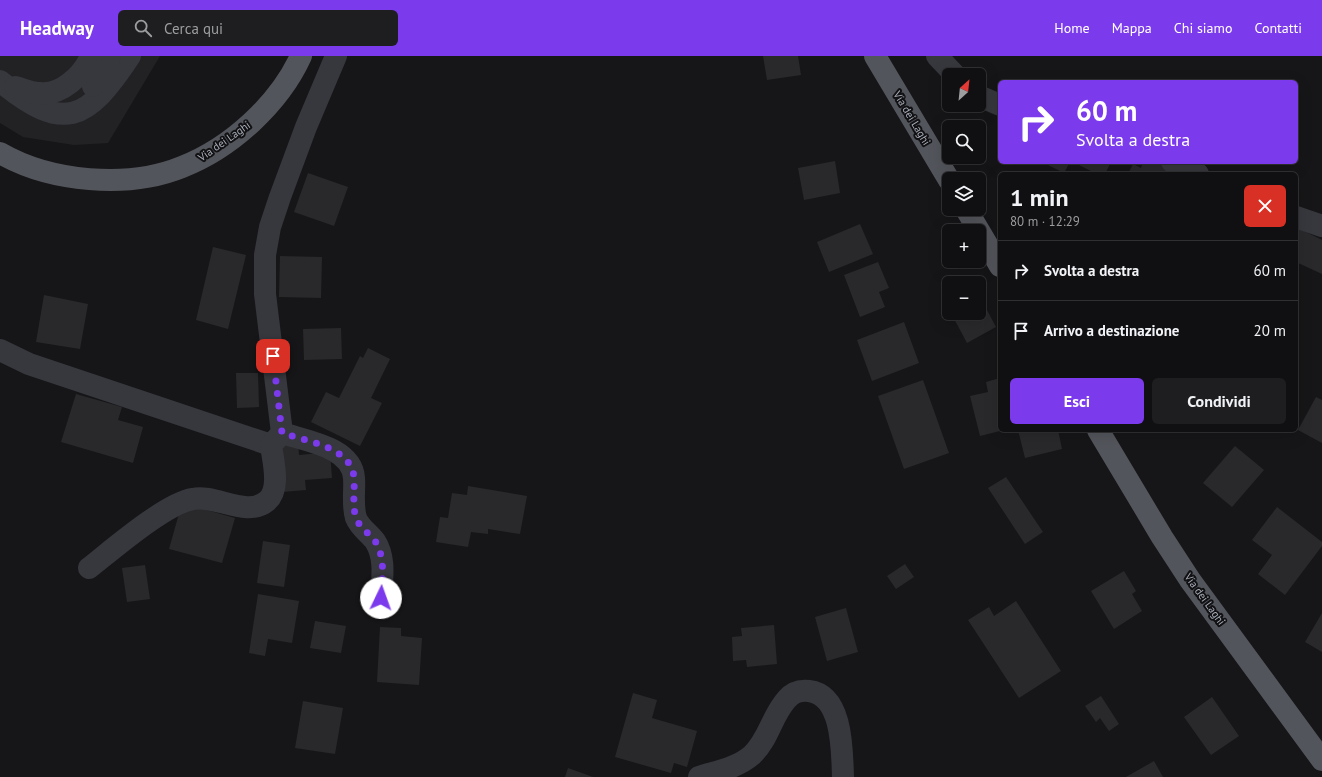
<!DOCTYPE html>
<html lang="it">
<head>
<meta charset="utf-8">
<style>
  :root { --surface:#101012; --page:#1e1e20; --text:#f1f3f6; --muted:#9c9d9f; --line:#303032; --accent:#7c3aed }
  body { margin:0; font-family:"PT Sans",sans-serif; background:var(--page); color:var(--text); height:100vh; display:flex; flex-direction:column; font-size:15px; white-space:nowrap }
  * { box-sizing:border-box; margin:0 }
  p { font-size:13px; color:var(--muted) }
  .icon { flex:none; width:22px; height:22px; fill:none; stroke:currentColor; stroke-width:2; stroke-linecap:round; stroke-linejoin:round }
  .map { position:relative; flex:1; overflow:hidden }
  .drawer { position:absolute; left:998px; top:116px; width:300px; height:260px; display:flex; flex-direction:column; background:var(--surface); border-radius:6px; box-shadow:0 4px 16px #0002,0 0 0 1px var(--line) }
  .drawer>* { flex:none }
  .top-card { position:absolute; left:998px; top:24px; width:300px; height:84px; border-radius:6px; box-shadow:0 4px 16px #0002,0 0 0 1px var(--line); background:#7c3aed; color:#fff; overflow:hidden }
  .needle { width:26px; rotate:27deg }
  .controls { position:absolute; left:942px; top:12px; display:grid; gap:8px }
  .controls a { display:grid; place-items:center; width:44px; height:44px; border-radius:6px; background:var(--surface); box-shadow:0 4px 16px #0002,0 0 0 1px var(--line); font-size:20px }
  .pin { position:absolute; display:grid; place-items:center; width:34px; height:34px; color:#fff; margin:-17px; border-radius:8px; box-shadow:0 2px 6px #0006 }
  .me { position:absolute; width:44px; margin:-22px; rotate:3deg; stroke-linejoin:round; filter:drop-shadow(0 0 3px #0008) }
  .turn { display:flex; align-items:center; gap:14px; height:84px; padding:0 12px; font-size:18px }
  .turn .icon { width:52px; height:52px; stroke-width:2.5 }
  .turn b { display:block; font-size:28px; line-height:34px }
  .round { display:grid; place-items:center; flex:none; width:42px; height:42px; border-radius:6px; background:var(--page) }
  .headline { display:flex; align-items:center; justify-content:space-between; height:68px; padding:0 12px }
  h1 { font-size:24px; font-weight:700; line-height:30px }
  .button { display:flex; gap:8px; margin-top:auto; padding:8px 12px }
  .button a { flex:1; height:46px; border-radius:6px; background:var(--accent); color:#fff; font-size:16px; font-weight:700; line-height:46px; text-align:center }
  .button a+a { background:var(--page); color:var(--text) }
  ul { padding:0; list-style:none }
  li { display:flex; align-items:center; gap:12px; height:60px; padding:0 12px; border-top:1px solid var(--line) }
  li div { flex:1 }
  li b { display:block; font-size:15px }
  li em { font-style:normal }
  header { display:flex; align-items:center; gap:24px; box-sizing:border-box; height:56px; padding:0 20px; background:var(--accent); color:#fff }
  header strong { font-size:19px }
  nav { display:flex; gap:22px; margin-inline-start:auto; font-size:14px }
  .search { width:280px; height:36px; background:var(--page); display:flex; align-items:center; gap:10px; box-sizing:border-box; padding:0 14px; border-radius:6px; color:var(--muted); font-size:15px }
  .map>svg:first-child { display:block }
  .built { fill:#222225 }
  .building { fill:#29292c }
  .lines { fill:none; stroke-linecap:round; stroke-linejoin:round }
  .minor { stroke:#37383d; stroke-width:22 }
  .major { stroke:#53555c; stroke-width:22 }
  .route { stroke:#7c3aed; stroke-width:7; stroke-dasharray:0 12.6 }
  .labels { text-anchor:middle; stroke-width:4; stroke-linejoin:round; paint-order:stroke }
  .street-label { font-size:11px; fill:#a8adb8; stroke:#111113 }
</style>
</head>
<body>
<header>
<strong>Headway</strong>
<div class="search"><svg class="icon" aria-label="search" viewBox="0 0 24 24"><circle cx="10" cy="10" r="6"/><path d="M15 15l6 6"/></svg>Cerca qui</div>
<nav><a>Home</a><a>Mappa</a><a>Chi siamo</a><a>Contatti</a></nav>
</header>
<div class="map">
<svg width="1322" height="721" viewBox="0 0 1322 721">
  <rect width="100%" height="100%" fill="#161618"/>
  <polygon class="built" points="0,0 160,0 108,87 74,89 23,81 0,67"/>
  <g class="building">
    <polygon points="763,0 798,0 801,19 767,24"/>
    <polygon points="835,105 840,137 804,144 798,112"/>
    <polygon points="1042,106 1070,106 1064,117"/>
    <polygon points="1073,106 1111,106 1105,118 1097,118"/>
    <polygon points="1143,106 1155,106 1181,118 1128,118 1133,108 1141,112"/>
    <polygon points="308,117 348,131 334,170 294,156"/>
    <polygon points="860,168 873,198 829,216 817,186"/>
    <polygon points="1296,171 1322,184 1322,218 1296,206"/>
    <polygon points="213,191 246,199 228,273 196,264"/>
    <polygon points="280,200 322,201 321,242 279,241"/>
    <polygon points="878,206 889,232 879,236 885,251 860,261 844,219"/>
    <polygon points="44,239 88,248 80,293 36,286"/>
    <polygon points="979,239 996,271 967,287 951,257 979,257"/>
    <polygon points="904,266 919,307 872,325 857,284"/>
    <polygon points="341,272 342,303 304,304 303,273"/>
    <polygon points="368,292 390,303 371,342 382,347 360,390 311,366 326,336 339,342 360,300 363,302"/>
    <polygon points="236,317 258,317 259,351 237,352"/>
    <polygon points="1000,322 1000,375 980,380 970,340 988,336 986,326"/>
    <polygon points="923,324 949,397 904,413 878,340"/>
    <polygon points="76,338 122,351 118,364 143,371 133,407 61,386"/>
    <polygon points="1316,341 1322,344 1322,387 1298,374"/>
    <polygon points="1018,374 1058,374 1062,393 1025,402"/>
    <polygon points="298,387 299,399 330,396 332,422 305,424 306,434 282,436 278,389"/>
    <polygon points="1235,390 1264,414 1232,451 1203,427"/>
    <polygon points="1006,421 1043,476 1025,488 988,432"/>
    <polygon points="468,430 527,440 520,478 488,473 488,478 471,476 468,491 436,486 440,461 448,462 452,437 467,439"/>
    <polygon points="182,447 235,462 222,507 169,493"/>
    <polygon points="1277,451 1322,486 1322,490 1285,539 1258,518 1272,499 1252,484"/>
    <polygon points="263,485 290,489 284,531 257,527"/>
    <polygon points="905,508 914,521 896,533 887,520"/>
    <polygon points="145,509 150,543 127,546 122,512"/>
    <polygon points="1124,515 1136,535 1132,538 1142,555 1114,573 1091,535"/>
    <polygon points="258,538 299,545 292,587 268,583 265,600 249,597"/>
    <polygon points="1016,545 1061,615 1019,642 968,564 989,551 994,560"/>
    <polygon points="846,552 858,596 827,605 815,561"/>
    <polygon points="1322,557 1322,596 1305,586"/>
    <polygon points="315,565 346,570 341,597 310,592"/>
    <polygon points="774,569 777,608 747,611 746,604 733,605 732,581 742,580 741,572"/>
    <polygon points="380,571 401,572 401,580 422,582 419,629 377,626"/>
    <polygon points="633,637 657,644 652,662 697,675 687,711 674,707 671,717 615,701"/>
    <polygon points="1101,640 1119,668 1109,675 1100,662 1096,666 1085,650"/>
    <polygon points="1212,641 1239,680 1211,699 1184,661"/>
    <polygon points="303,645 343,652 335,698 295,692"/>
    <polygon points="1154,705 1163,721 1126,721"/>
    <polygon points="568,712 593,721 565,721"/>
  </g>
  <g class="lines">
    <g class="minor">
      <polyline points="937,0 955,19"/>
      <path d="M0,25C64,78 87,65 130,0"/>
      <polyline points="93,30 107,10 110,0"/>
      <path d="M15,31C23,33 31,37 39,37C61,40 83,19 91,0"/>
      <polyline points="979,40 1000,49"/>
      <polyline points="1172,106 1198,118"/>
      <polyline points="1296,161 1322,170"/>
      <polyline points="0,294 29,308 271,389"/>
      <path d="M282,377C306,385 352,391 354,422C355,435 352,449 356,462C360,472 369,477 375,485C386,502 382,523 381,542"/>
      <path d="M89,512C112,494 166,447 193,443C215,438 247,462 267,445C281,433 273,405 271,389L282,377L265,238V199L270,171L280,141L306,71L336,0"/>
      <path d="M699,721C718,715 737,712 752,699C769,683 772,659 787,643C793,636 801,634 809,635C843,639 842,695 843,721"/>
    </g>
    <g class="major">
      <polyline points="875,0 949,124"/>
      <path d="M0,97C50,126 128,133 182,111C231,92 279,48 301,0"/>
      <polyline points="966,153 1000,210"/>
      <polyline points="1098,374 1162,481 1190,524 1322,704"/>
    </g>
  </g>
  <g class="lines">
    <path class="route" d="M273,300L282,377C306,385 352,391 354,422C355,435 352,449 356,462C360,472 369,477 375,485C386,502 382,523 381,542"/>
  </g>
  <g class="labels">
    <g class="street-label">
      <text transform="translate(912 62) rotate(59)" y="4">Via dei Laghi</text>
      <text transform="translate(224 85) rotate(-35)" y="4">Via dei Laghi</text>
      <text transform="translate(1205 543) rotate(54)" y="4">Via dei Laghi</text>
    </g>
  </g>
</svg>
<div class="controls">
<a><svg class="needle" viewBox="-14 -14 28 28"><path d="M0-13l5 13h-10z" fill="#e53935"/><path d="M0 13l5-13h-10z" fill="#9c9d9f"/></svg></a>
<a><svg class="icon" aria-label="search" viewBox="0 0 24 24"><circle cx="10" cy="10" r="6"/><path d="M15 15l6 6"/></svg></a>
<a><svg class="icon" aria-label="layers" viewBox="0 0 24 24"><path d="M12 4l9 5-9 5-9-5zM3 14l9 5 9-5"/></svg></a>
<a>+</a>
<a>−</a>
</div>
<div class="pin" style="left:273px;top:300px;background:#d93025"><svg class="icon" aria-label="arrive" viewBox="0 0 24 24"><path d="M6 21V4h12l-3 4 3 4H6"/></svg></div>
<svg class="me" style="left:381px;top:542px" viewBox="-20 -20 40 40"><circle r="19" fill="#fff"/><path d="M0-13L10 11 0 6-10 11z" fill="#7c3aed"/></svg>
<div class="top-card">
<div class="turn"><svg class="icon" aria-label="right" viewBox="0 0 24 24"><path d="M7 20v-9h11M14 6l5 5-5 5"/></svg><div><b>60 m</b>Svolta a destra</div></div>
</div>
<section class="drawer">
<div class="headline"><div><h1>1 min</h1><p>80 m · 12:29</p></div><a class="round" style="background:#d93025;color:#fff"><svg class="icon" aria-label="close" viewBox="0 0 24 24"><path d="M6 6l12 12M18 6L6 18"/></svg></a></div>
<ul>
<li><svg class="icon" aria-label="right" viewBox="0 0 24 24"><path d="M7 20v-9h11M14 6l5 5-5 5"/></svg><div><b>Svolta a destra</b></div><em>60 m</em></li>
<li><svg class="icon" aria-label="arrive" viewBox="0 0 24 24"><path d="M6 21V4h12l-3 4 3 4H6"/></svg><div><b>Arrivo a destinazione</b></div><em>20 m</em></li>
</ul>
<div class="button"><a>Esci</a><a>Condividi</a></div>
</section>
</div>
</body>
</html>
